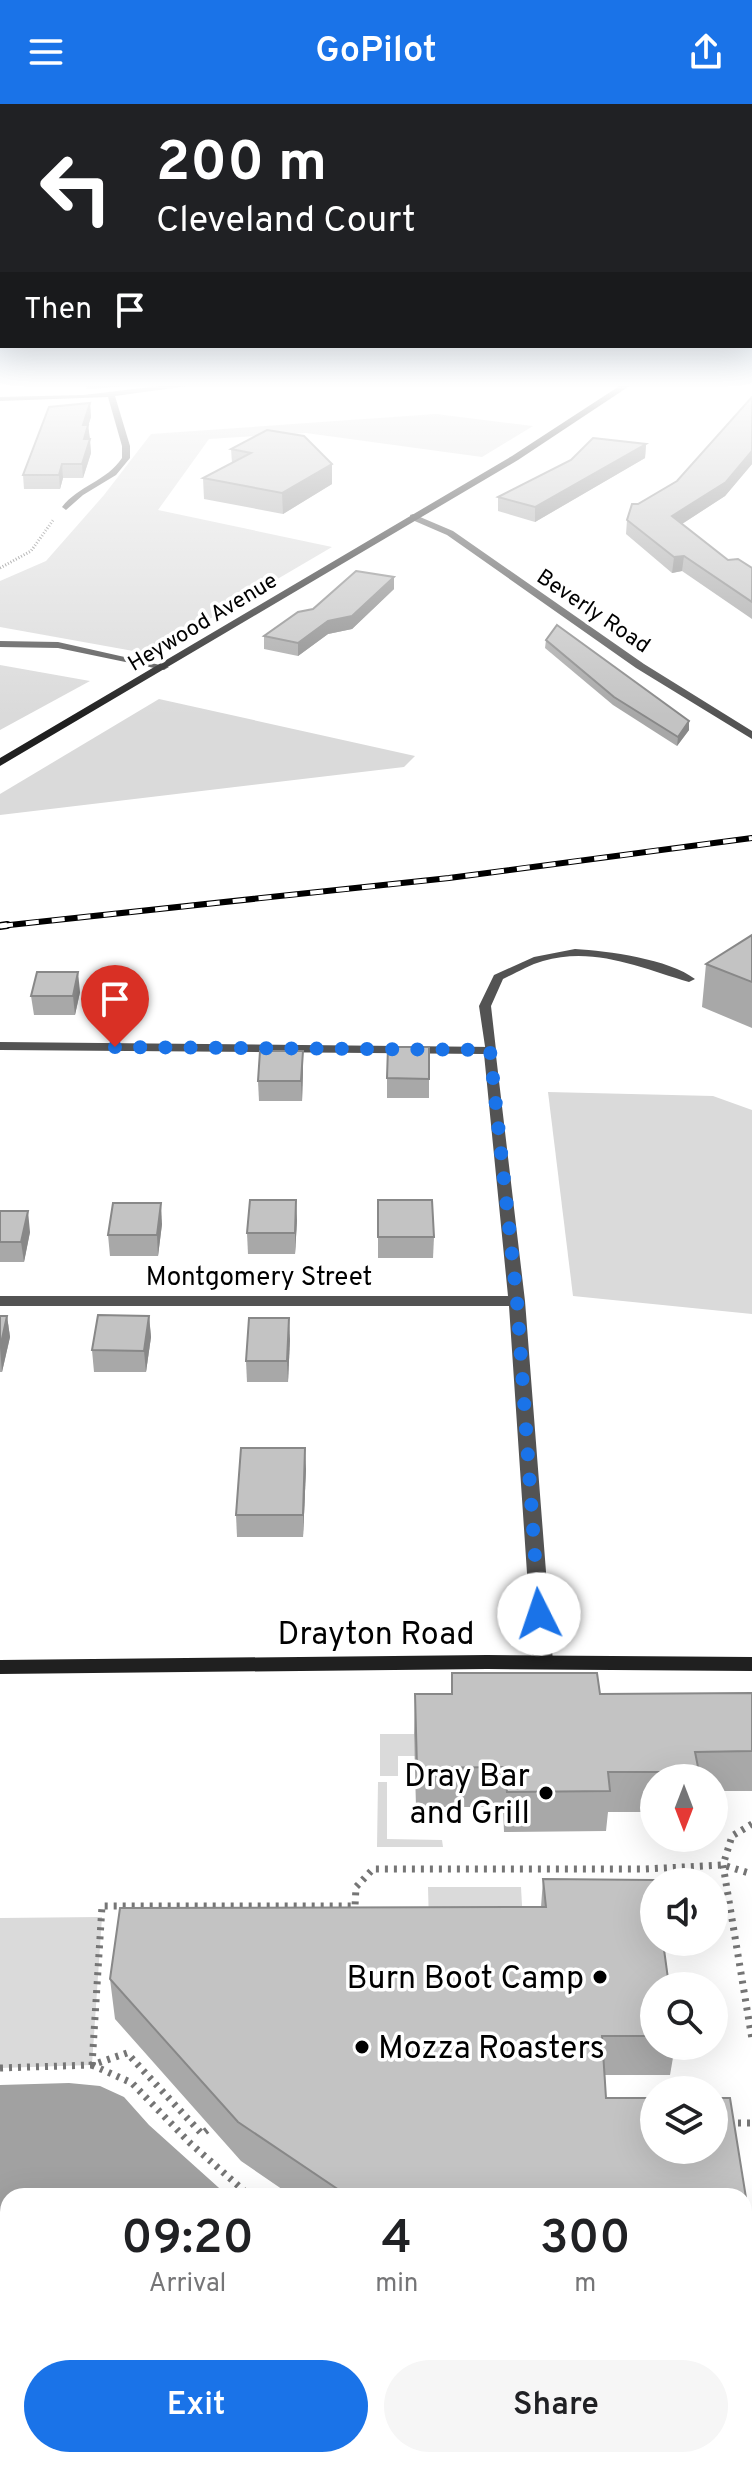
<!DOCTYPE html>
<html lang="en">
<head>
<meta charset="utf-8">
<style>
  :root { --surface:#fff; --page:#f6f6f6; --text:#202124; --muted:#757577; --accent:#1a73e8 }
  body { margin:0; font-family:Overpass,sans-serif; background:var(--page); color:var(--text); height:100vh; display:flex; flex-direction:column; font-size:30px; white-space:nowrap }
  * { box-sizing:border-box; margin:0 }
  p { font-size:26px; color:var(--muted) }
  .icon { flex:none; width:44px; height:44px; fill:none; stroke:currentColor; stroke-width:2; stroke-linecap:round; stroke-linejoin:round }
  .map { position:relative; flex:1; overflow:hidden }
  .panel { position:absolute; left:0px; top:2084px; width:752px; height:280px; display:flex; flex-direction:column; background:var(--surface); border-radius:24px 24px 0 0; box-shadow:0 8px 32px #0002 }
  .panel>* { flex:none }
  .top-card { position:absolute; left:0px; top:0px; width:752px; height:244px; box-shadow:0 8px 32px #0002; background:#202124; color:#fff; overflow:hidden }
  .needle { width:52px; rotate:180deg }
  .buttons { position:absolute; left:640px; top:1660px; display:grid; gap:16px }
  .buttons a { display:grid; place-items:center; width:88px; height:88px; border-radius:50%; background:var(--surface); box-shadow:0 8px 32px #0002; font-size:40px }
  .pin { position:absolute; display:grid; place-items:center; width:68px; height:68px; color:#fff; margin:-82px -34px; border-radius:50% 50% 50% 0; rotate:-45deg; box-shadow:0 0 8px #0007 }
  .pin .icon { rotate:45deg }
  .me { position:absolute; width:88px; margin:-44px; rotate:356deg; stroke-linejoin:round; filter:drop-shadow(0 0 6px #0008) }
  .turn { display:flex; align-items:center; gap:28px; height:168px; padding:0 24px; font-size:36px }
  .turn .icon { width:104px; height:104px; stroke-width:2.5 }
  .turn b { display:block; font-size:56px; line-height:68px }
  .then { display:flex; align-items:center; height:76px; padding:0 24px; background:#0003; gap:16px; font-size:30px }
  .eta { display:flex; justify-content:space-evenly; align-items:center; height:136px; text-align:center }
  .eta b { font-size:48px; font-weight:600; line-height:56px }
  .button { display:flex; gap:16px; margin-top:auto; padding:16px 24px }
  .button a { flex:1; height:92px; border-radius:48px; background:var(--accent); color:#fff; font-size:32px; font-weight:600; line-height:92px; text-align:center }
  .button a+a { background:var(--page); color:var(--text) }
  header { display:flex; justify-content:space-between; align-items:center; height:104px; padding:0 24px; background:var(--accent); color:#fff; font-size:36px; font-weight:600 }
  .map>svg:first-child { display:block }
  .green { fill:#dadada }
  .water { fill:#a1a1a1 }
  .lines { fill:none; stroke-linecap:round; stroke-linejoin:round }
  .path-far1 { stroke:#757575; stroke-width:3; stroke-dasharray:1 2; stroke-linecap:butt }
  .path { stroke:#757575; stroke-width:7; stroke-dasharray:3 6; stroke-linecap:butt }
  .lane { fill:#535353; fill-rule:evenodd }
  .street { fill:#535353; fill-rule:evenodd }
  .secondary { fill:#202020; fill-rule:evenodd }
  .rail-far1-casing { stroke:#000; stroke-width:6 }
  .rail-casing { stroke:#000; stroke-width:8 }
  .rail-far1 { stroke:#fff; stroke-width:4; stroke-dasharray:13; stroke-linecap:butt }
  .rail { stroke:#fff; stroke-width:5; stroke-dasharray:16; stroke-linecap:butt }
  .wall { fill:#a8a8a8 }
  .shaded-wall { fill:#888 }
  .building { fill:#c3c3c3; stroke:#888; stroke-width:2 }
  .route { stroke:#1a73e8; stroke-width:14; stroke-dasharray:0 25.2 }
  .poi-dot { fill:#000; stroke:#fff; stroke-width:3 }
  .labels { text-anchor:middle; stroke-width:7; stroke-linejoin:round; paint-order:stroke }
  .far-street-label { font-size:22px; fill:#000; stroke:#fff }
  .street-label { font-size:26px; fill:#000; stroke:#fff }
  .near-street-label { font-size:32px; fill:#000; stroke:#fff }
  .near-poi-label { font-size:32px; fill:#000; stroke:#fff; text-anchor:end }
</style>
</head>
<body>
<header><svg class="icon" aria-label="menu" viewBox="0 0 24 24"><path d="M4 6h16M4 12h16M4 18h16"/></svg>GoPilot<svg class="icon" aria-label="share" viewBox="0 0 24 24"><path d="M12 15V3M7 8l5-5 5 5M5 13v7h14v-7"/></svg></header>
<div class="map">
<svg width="752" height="2364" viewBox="0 0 752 2364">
  <rect width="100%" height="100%" fill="#fff"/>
  <g class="green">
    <polygon points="436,310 533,322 482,353 306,329 209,335 158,406 332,443 150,550 0,523 0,477 46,457 104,391 151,330"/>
    <polygon points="0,561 90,577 0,626"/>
    <polygon points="159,595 415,652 404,663 0,711 0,690"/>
    <polygon points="548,988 713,992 752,1006 752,1210 573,1192"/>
    <polygon points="380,1630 414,1630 415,1652 398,1652 398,1672 380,1672"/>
    <polygon points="378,1678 387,1678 387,1735 442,1736 443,1743 377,1743"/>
    <polygon points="428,1783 521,1783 523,1820 429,1820"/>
    <polygon points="102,1813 92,1961 0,1964 0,1814"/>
    <polygon points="325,2356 468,2356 464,2364 323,2364"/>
  </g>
  <polygon class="water" points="69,1979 100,1982 124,1993 149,2021 228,2092 8,2092 8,2356 305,2356 299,2364 0,2364 0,1981"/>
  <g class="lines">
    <polyline class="path-far1" points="0,464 31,447 54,415"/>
    <g class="path">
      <polyline points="752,1720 732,1732 723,1761 752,1935"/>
      <polyline points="92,1961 102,1802 355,1802 356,1783 373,1765 645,1765 723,1761 752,1770"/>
      <polyline points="92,1961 132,1979 190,2039 250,2092"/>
      <polyline points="0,1964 92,1961 127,1949 202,2030 211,2023"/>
      <polyline points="729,2019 752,2019"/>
      <polyline points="744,2287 752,2286"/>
      <polyline points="599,2356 600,2364"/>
    </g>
    <path class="lane" d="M575,845C608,847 669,855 695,875L689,878C641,864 594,842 543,857C529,861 516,869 503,875L491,902L496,946L490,950L486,949L479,902L494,871L534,853Z"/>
    <g class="street">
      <path d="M168,281H196L115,292L130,342V354L116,371L83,391L66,406L62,403C78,382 107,377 122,354V342L108,293L0,297V293L83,291Z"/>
      <polygon points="413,410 453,427 644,560 752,627 752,635 636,564 447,431 410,415 410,411"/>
      <polygon points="0,537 58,538 169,563 164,566 58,544 0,543"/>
      <polygon points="0,938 495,943 525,1197 553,1558 550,1563 543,1565 536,1563 533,1558 509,1202 0,1202 0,1192 508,1192 484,950 0,946"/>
    </g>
    <g class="secondary">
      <polygon points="621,281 631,281 518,356 0,662 0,654 512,352"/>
      <polygon points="487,1551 752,1553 752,1567 487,1565 0,1570 0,1556"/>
    </g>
    <defs>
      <polyline id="rail-far1" points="0,822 449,774 752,734"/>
      <polyline id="rail" points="0,822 7,821"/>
    </defs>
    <use href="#rail-far1" class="rail-far1-casing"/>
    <use href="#rail" class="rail-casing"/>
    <use href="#rail-far1" class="rail-far1"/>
    <use href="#rail" class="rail"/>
  </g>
  <g class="wall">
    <polygon points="752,293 752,360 725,392 682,420 728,456 752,464 752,515 682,467 672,469 626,430 627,416 638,400 677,377"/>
    <polygon points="90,299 91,313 88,321 91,349 83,374 63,374 60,385 24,385 23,371"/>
    <polygon points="267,326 332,380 283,410 204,395 203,374 232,359 231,345"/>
    <polygon points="646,340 645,354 535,418 498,407 498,393"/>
    <polygon points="394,473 394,485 352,525 328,530 298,552 264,545 264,532 313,505"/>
    <polygon points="546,536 689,626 677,642 613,601 545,544"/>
    <polygon points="752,831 752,924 702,903 706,860"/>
    <polygon points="80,888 75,911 34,911 31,892"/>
    <polygon points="429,943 429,994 387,994 387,974"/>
    <polygon points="303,967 302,997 259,997 258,977"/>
    <polygon points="378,1096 434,1133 433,1154 378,1154"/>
    <polygon points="0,1107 30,1128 24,1158 0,1158"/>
    <polygon points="297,1116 295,1150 248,1150 247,1129"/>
    <polygon points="162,1120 158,1152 110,1152 108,1131"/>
    <polygon points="0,1212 7,1212 10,1233 2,1268 0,1268"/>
    <polygon points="149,1212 151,1233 146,1268 94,1268 92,1246"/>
    <polygon points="290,1235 288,1278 247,1278 246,1257"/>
    <polygon points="306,1365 303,1433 237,1433 236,1411"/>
    <polygon points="452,1569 600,1590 752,1589 752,1687 714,1687 714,1674 654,1674 654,1708 608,1708 606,1727 504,1728 503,1703 416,1703 414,1630 415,1590 451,1590"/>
    <polygon points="543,1775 654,1776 654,1838 663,1838 669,1882 654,1882 654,1942 675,1942 670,1971 605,1971 606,1994 654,1994 654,2046 714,2046 714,1994 730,1994 752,2131 752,2253 744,2253 744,2092 292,2092 241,2057 115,1915 110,1875 120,1804 541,1803"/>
  </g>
  <g class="shaded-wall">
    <polygon points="86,281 118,281 119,283 87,285"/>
    <polygon points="90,299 91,313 84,335 83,321"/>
    <polygon points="88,321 90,335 84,335"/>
    <polygon points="90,335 91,349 83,374 82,360"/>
    <polygon points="646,340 645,354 535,418 535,403"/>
    <polygon points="752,347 752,360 725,392 671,427 672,412"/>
    <polygon points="62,360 63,374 60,385 59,371"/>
    <polygon points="332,360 332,380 283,410 282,389"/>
    <polygon points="684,452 682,467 672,469 674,453"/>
    <polygon points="394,473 394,485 352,525 328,530 298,552 298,539 328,517"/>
    <polygon points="689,617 689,626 677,642 678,633"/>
    <polygon points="78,868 80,888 75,911 73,892"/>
    <polygon points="303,947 303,967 302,997 301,977"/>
    <polygon points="296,1096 297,1116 295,1150 295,1129"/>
    <polygon points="161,1099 162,1120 158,1152 157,1131"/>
    <polygon points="28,1107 30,1128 24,1158 21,1138"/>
    <polygon points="7,1212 10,1233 2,1268 0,1244"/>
    <polygon points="149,1212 151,1233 146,1268 144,1247"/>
    <polygon points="289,1214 290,1235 288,1278 287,1257"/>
    <polygon points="305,1344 306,1365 303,1433 303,1411"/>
  </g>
  <g class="building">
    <polygon points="752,293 752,347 726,378 672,412 728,456 738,455 752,464 752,498 684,452 674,453 627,416 632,400 638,400 677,377"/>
    <polygon points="90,299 83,321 88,321 84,335 90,335 82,360 62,360 59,371 23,371 49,303"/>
    <polygon points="267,326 304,332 332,360 282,389 203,374 251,349 231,345"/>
    <polygon points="593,334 646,340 535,403 498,393 571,356"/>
    <polygon points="356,467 394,473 352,512 328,517 298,539 264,532 298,508 313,505"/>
    <polygon points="557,521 689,617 678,633 614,593 546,536"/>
    <polygon points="752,831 752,878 706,860"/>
    <polygon points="37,868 78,868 73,892 31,892"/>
    <polygon points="388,943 429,943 429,975 387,974"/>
    <polygon points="260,947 303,947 301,977 258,977"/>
    <polygon points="250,1096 296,1096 295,1129 247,1129"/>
    <polygon points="378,1096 432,1096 434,1133 378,1133"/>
    <polygon points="113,1099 161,1099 157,1131 108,1131"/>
    <polygon points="0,1107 28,1107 21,1138 0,1138"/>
    <polygon points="98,1211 149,1212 144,1247 92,1246"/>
    <polygon points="0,1212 7,1212 0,1244"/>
    <polygon points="249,1214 289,1214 287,1257 246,1257"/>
    <polygon points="241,1344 305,1344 303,1411 236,1411"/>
    <polygon points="452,1569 597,1569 600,1590 752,1589 752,1647 695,1648 699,1668 608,1668 610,1687 507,1688 505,1663 417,1664 415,1590 452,1590"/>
    <polygon points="543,1775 654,1776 654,1838 663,1838 669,1882 654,1882 654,1932 602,1932 606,1994 654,1994 654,2046 714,2046 714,1994 730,1994 752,2131 752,2215 744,2215 744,2092 348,2092 238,2018 110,1875 120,1804 546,1803"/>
    <rect x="369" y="2356" width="34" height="8"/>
  </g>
  <linearGradient id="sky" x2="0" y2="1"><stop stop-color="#8baccc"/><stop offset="0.46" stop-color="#fff"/><stop offset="1" stop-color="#fff" stop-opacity="0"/></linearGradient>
  <rect width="752" height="612" fill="url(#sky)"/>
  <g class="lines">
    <polyline class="route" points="115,943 490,946 517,1197 539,1510"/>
  </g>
  <g class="poi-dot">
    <circle cx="546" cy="1689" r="8"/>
    <circle cx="600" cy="1873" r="8"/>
    <circle cx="362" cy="1943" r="8"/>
  </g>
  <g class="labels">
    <g class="far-street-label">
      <text transform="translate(594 506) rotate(34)" y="8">Beverly Road</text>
      <text transform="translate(202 517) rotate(-31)" y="8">Heywood Avenue</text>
    </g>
    <g class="street-label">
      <text x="259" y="1181">Montgomery Street</text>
    </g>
    <g class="near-street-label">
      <text x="376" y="1540">Drayton Road</text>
    </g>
    <g class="near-poi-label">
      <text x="530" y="1682">Dray Bar<tspan x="530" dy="37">and Grill</tspan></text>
      <text x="584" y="1884">Burn Boot Camp</text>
      <text x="378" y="1954" text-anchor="start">Mozza Roasters</text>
    </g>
  </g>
</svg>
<div class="buttons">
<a><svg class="needle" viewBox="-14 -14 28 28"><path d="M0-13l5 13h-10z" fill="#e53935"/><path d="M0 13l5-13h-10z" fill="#757577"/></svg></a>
<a><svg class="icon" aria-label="sound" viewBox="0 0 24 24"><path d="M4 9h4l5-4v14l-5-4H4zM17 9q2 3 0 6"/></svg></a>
<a><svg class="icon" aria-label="search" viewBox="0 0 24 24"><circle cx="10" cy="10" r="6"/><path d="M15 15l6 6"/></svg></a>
<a><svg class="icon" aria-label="layers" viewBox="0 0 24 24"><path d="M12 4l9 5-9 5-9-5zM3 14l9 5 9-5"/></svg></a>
</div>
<div class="pin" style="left:115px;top:943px;background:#d93025"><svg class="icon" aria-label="arrive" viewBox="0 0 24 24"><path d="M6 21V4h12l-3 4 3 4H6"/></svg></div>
<svg class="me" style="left:539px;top:1510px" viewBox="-20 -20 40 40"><circle r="19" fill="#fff"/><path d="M0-13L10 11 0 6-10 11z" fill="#1a73e8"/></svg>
<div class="top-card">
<div class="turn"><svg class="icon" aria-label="left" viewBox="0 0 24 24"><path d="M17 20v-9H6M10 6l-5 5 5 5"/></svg><div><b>200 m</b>Cleveland Court</div></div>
<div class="then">Then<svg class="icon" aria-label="arrive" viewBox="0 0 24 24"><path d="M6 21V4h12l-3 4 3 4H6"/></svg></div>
</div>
<section class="panel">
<div class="eta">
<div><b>09:20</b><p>Arrival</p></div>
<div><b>4</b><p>min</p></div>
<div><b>300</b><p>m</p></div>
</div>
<div class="button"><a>Exit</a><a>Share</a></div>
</section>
</div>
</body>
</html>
